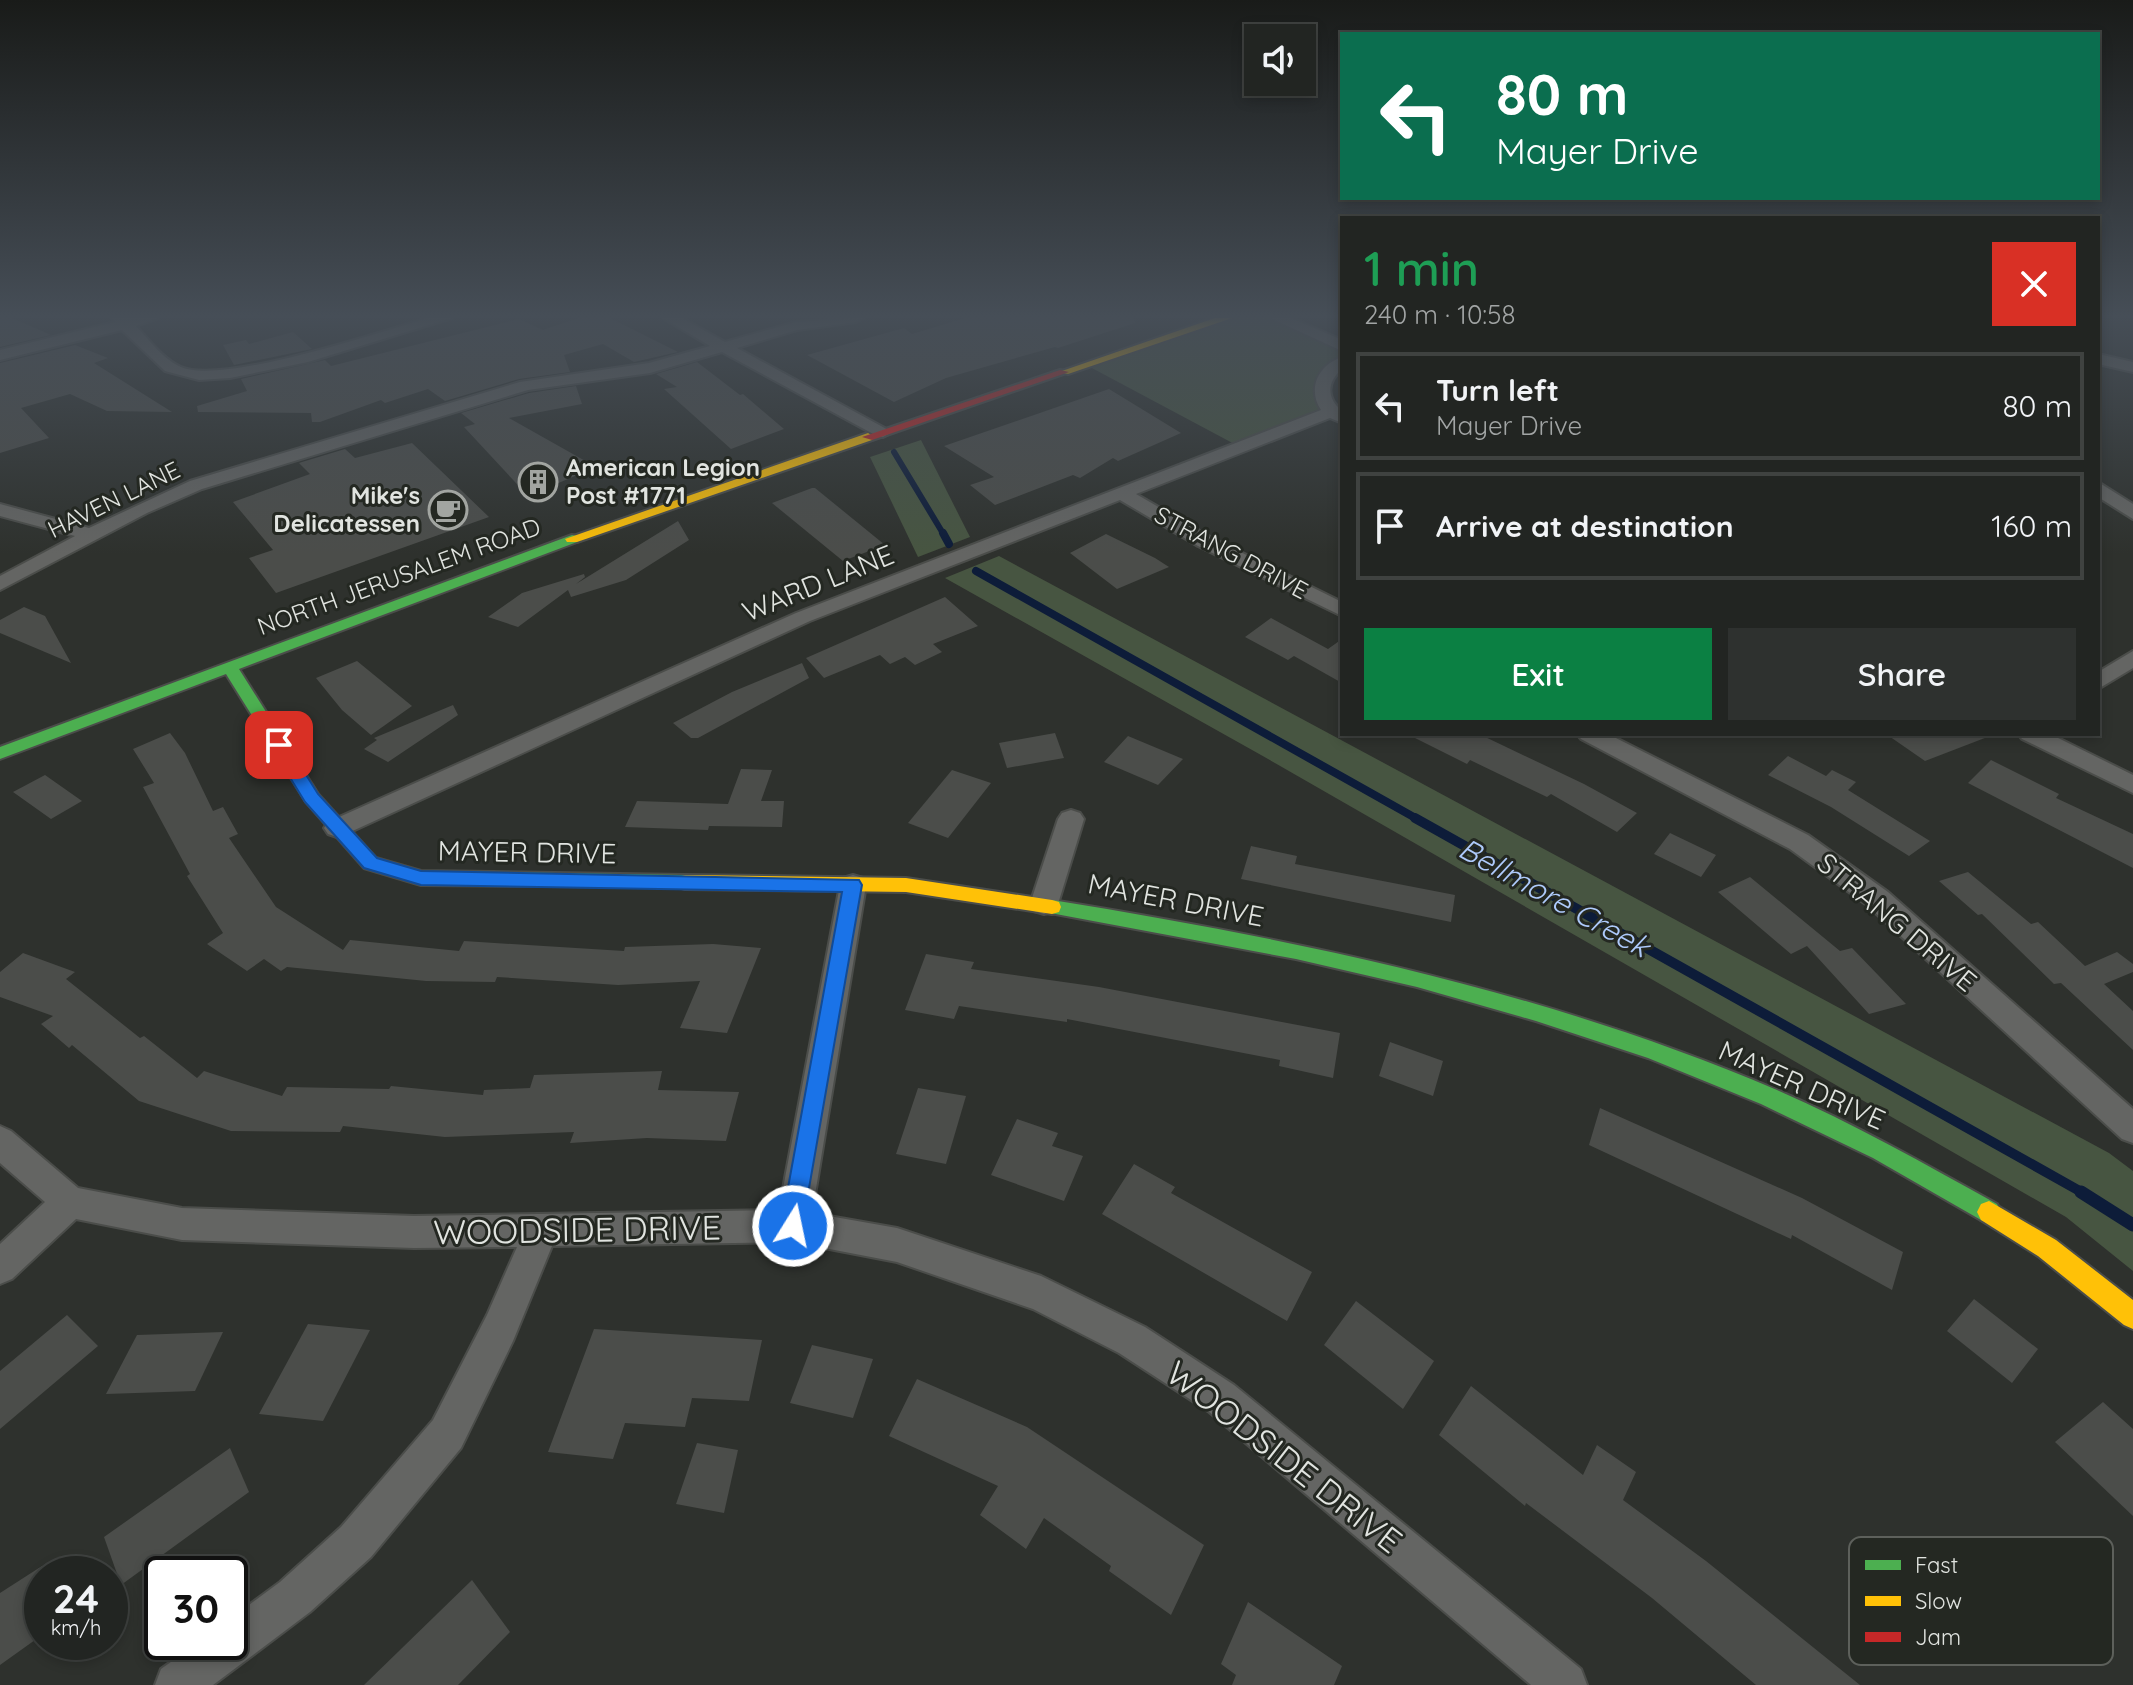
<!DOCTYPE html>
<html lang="en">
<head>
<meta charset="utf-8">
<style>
  :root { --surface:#222522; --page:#2e312f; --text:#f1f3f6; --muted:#a2a5a5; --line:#3f4240; --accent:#0b8043 }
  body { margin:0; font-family:Quicksand,sans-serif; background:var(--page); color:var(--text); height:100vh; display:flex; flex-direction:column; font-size:30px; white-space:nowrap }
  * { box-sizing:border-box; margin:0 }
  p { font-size:26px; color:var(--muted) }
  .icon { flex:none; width:44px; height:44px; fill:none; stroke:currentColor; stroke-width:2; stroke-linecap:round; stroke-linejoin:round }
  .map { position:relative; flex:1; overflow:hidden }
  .panel { position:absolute; left:1340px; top:216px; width:760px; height:520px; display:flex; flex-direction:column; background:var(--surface); border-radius:0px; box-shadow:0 4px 12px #0003,0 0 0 2px var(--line) }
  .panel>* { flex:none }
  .top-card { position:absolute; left:1340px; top:32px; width:760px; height:168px; border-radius:0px; box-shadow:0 4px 12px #0003,0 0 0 2px var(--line); background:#0b6e4f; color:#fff; overflow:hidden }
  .fabs { position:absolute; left:1244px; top:24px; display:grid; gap:16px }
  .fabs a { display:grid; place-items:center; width:72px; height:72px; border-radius:0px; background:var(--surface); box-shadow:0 4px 12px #0003,0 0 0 2px var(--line); font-size:40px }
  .speed { position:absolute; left:24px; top:1556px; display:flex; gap:16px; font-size:40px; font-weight:700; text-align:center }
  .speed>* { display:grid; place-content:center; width:104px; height:104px; border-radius:50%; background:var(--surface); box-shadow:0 4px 12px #0003,0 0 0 2px var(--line); line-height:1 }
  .speed small { font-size:20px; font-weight:400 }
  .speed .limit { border:4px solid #111; border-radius:12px; background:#fff; color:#111 }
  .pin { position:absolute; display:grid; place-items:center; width:68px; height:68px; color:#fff; margin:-34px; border-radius:16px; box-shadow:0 4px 12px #0006 }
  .me { position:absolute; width:88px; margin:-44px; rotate:10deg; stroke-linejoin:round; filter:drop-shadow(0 0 6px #0008) }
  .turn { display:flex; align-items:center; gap:28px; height:168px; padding:0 24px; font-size:36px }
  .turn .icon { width:104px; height:104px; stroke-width:2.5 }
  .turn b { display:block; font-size:56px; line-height:68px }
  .round { display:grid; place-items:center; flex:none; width:84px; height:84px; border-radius:0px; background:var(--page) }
  .head { display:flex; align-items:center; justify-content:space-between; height:136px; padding:0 24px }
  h1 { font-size:48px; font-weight:600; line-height:60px; color:#1e9e55 }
  .cta { display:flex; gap:16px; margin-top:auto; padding:16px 24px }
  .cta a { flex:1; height:92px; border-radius:0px; background:var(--accent); color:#fff; font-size:32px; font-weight:600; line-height:92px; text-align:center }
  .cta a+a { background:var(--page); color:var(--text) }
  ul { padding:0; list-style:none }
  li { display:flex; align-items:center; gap:24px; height:108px; margin:0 16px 12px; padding:0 8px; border:4px solid var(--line); border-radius:0px }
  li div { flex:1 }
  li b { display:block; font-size:30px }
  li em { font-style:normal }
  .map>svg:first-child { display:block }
  .green { fill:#475541 }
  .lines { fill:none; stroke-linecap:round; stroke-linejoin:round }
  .stream-far3 { stroke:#0d1c39; stroke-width:6 }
  .stream-far2 { stroke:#0d1c39; stroke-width:8 }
  .stream-far1 { stroke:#0d1c39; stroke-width:10 }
  .stream { stroke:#0d1c39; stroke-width:13 }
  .building { fill:#4b4d4a }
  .street-casing { stroke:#4b4d4a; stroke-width:4 }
  .fast-casing { stroke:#4b4d4a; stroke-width:4 }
  .slow-casing { stroke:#4b4d4a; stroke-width:4 }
  .jam-casing { stroke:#4b4d4a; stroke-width:4 }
  .street { fill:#646563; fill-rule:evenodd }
  .fast { fill:#4caf50; fill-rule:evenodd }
  .slow { fill:#ffc107; fill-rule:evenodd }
  .jam { fill:#c62828; fill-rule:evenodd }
  .route { fill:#1a73e8; stroke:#114b97; stroke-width:2 }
  .labels { text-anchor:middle; stroke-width:6; stroke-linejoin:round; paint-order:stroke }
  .far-poi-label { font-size:24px; font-weight:bold; fill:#e1e4e0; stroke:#242822; text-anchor:start }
  .far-street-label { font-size:24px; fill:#e1e4e0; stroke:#242822 }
  .street-label { font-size:28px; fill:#e1e4e0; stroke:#242822 }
  .water-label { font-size:30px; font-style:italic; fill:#aecafb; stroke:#242822 }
  .near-street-label { font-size:34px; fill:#e1e4e0; stroke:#242822 }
  .key { fill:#242822; stroke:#5d605b; stroke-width:2 }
  .key-label { font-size:22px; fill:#e1e4e0 }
</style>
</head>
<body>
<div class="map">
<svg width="2133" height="1685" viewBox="0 0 2133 1685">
  <rect width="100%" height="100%" fill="#2e312d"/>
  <g class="green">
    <polygon points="1230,318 1276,318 1342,346 1342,362 1329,369 1329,412 1240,447 1090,367"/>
    <polygon points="921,440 970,537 918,557 870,457"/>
    <polygon points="999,556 2109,1153 2133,1171 2133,1271 2066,1217 1261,755 945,578"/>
  </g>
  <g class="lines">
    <polyline class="stream-far3" points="894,452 944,535"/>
    <g class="stream-far2">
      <polyline points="943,533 949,544"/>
      <polyline points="976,571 1419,820"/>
    </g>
    <polyline class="stream-far1" points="1415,818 2085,1194"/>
    <polyline class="stream" points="2081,1192 2133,1225"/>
  </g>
  <g class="building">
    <polygon points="0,318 12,318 51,335 0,347"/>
    <polygon points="578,318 610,318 678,352 634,362 603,344 564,355 570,372 519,379 445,401 428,389 385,403 381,400 320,422 312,422 311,413 198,412 197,406 247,391 241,379 325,360 331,366 519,319 543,330"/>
    <polygon points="965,318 1134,318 1135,323 1058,348 1055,347 946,378 894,402 807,355 904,328 912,334"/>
    <polygon points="293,332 312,349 234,365 223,345 246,340 249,344"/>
    <polygon points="75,345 108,358 94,363 172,412 107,411 70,394 21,408 49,438 0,453 0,363"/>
    <polygon points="697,362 740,395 743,394 784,429 731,449 664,389 677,387 656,374"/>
    <polygon points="576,386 582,404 509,418 596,467 528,496 464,427 475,424 461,413 529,393"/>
    <polygon points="1109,389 1181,433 1118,461 1113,458 1080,478 1073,475 995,505 970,485 994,477 944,446"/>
    <polygon points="412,443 489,517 276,593 249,558 273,550 233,502 310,474 299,463 302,462 345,449 355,458"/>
    <polygon points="812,488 815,488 885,545 843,561 772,503"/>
    <polygon points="678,521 689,540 626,580 571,597 568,590 518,627 488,617 522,593 584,574 585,577 576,584"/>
    <polygon points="1106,534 1155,558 1169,567 1117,589 1070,553"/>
    <polygon points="945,597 978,626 933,644 942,652 915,665 905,657 890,664 880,655 824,678 806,658"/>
    <polygon points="24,607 45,616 71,663 0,633 0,620"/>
    <polygon points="1271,618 1328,649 1342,639 1342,683 1294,656 1288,660 1245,637"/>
    <polygon points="357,661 412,706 371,735 342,710 316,678"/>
    <polygon points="802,663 809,678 698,738 691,738 673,723 732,692"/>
    <polygon points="453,705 458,715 388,762 364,749 377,740 374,738"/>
    <polygon points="170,733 185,753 213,811 223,807 238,834 229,838 276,907 343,950 350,940 459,951 464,941 624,951 625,947 713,944 761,948 727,1033 680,1028 700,981 618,985 497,977 495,982 426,981 287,967 281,971 264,959 247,971 207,944 223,933 187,876 190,874 143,787 154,783 133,749"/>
    <polygon points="1055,733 1064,758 1007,768 999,743"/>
    <polygon points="1407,734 1479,734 1584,784 1637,813 1617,832 1551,794 1547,797 1470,760 1467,764"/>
    <polygon points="1886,734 1989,734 1990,736 1925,761"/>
    <polygon points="1128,736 1183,759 1158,785 1104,762"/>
    <polygon points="1788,756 1826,776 1832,770 1856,782 1848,790 1930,841 1909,856 1831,807 1768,775"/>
    <polygon points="1991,760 2059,794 2056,798 2133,834 2133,868 1968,783"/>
    <polygon points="741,769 772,770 761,801 784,801 782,827 709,826 708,830 625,827 637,801 728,804"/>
    <polygon points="952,770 991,783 948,838 908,823"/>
    <polygon points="45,775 82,801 51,819 13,792"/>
    <polygon points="1670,833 1716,855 1701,877 1654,854"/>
    <polygon points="1251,846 1297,856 1295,864 1455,895 1451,922 1241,879"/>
    <polygon points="1968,872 2031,924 2038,922 2085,966 2117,952 2133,964 2133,972 2104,984 2133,1011 2133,1050 2061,983 2054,984 1982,914 1978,915 1939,881"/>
    <polygon points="1750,877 1840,951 1852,948 1906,1004 1869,1014 1807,946 1791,954 1718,892"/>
    <polygon points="23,953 75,972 66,979 140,1038 144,1036 197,1078 204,1071 282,1096 287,1087 389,1089 391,1086 483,1095 484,1090 530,1088 534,1075 662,1071 658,1090 739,1092 726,1141 647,1138 570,1143 574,1132 445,1137 343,1126 340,1132 231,1131 139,1101 72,1045 69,1048 41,1024 53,1016 0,997 0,972"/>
    <polygon points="926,954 974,962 971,969 1099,987 1340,1033 1333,1078 1279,1066 1280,1060 1067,1019 1067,1022 959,1006 954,1019 905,1010"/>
    <polygon points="1390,1042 1443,1061 1433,1096 1379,1076"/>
    <polygon points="918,1088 966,1096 946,1164 896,1154"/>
    <polygon points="1600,1108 1802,1198 1903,1252 1892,1290 1792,1235 1791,1239 1589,1145"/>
    <polygon points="1017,1119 1058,1133 1052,1146 1083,1156 1064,1201 991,1175"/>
    <polygon points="1134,1164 1175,1187 1171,1193 1312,1272 1287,1321 1102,1214"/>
    <polygon points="1974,1299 2038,1349 2012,1383 1947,1331"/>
    <polygon points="1356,1301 1434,1361 1403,1409 1324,1345"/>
    <polygon points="67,1315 98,1346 0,1429 0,1371"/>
    <polygon points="308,1324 370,1330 323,1421 259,1414"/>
    <polygon points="594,1329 762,1340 749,1401 692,1398 685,1427 625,1423 613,1459 548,1452"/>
    <polygon points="223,1332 195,1391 106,1394 137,1335"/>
    <polygon points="812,1345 873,1359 853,1418 790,1403"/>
    <polygon points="917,1379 1027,1427 1204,1545 1171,1615 1109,1571 1111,1566 1044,1518 1026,1549 980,1515 998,1486 889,1436"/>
    <polygon points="1471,1386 1583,1475 1597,1445 1636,1472 1623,1500 1706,1561 1860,1685 1756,1685 1652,1598 1526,1503 1525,1506 1439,1435"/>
    <polygon points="2103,1402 2133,1429 2133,1516 2055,1442"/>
    <polygon points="697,1443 738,1450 724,1513 676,1504"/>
    <polygon points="230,1448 249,1492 121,1585 104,1537"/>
    <polygon points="42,1566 42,1635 0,1665 0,1593"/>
    <polygon points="472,1580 510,1632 458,1685 364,1685"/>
    <polygon points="1248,1602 1342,1666 1334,1685 1232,1685 1236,1675 1221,1664"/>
  </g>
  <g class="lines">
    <defs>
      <g id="street">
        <path d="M112,318H158L136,326C149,340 164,360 181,367C223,385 380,332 428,318H452L308,362L230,378L199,380L165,371L122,330L0,360V350L115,322Z"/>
        <polygon points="663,318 682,318 725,342 796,322 863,318 856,322 797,330 737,348 892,432 883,437 877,436 722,352 650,373 528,390 202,489 147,513 0,590 0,576 75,536 0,516 0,504 89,528 190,481 520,382 649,363 710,346"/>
        <polygon points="1270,318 1291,318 1342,340 1342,351"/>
        <polygon points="2098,354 2133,362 2133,372 2098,364"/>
        <path d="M1342,357V369C1327,382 1326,398 1342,411V423L1330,418L1136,494L1212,538L1342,602V616L1198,546L1120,500L810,621L346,834L337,837L328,834L324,828L328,822L796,613L1321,410C1307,389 1318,365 1342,357Z"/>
        <polygon points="2098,482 2133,504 2133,519 2098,497"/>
        <polygon points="2133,651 2133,668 2098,689 2098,672"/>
        <polygon points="1577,734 1608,734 1808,835 1888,892 2133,1109 2133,1143 2122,1139 1868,906 1790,849 1581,739"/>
        <polygon points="2018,734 2050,734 2133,775 2133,793 2022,739"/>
        <polygon points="1071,810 1080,813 1084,819 1058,904 1054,911 1044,914 1034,911 1030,904 1058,819 1062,813"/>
        <polygon points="853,875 863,878 866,885 812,1213 897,1228 1041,1276 1145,1327 1234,1385 1581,1669 1587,1685 1531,1685 1208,1411 1119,1353 1033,1309 897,1262 793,1242 552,1246 513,1341 461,1448 371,1557 310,1612 213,1685 155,1685 161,1669 199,1642 230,1642 230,1619 280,1582 341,1527 433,1420 487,1315 517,1247 414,1248 182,1240 76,1219 12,1279 0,1284 0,1244 45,1202 0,1163 0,1126 11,1131 78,1188 182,1208 414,1216 779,1210 840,885 843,878"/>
      </g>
      <g id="fast">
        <polygon points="572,535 577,536 577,542 239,669 318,794 376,858 421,871 685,875 692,877 694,882 692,887 421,885 364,868 306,802 226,674 0,759 0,747"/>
        <path d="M1052,900C1299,940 1546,991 1777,1090C1853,1123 1925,1164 1997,1204L2001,1212L1997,1220L1989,1223L1981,1220L1873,1158L1761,1104L1648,1058L1536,1021L1417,987L1296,959L1045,912L1043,907L1045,902Z"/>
      </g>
      <g id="slow">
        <polygon points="1215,318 1232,318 1068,374 1059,372"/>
        <polygon points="868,433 874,437 872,440 577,542 567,542 565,539"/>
        <polygon points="685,875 906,878 1052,900 1059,902 1061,907 1059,912 1052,914 906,892 685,889 678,887 676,882 678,877"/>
        <polygon points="1989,1201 2056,1240 2133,1300 2133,1329 2124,1325 2038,1256 1981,1220 1977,1212 1981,1204"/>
      </g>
      <polygon id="jam" points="1060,370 1069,372 872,440 862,437"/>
    </defs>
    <use href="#street" class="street-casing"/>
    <use href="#fast" class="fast-casing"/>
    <use href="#slow" class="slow-casing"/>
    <use href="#jam" class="jam-casing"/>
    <use href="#street" class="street"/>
    <use href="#fast" class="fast"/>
    <use href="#slow" class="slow"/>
    <use href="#jam" class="jam"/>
  </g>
  <linearGradient id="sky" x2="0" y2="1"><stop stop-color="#191b19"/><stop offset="0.57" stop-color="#464e57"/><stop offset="1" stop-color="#464e57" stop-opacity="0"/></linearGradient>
  <rect width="2133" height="554" fill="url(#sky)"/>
  <polygon class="route" points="279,740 285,741 318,794 377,858 421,871 859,880 862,885 801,1234 793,1238 784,1234 781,1226 842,892 421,885 364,868 305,802 270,745"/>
  <defs>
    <symbol id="building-ring" viewBox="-11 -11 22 22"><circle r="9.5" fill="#242822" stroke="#a2a5a1" stroke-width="1.5"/><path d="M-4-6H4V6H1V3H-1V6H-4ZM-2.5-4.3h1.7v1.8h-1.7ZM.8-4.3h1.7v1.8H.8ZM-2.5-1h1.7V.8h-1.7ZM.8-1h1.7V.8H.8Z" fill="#a2a5a1"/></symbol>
    <symbol id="cafe-ring" viewBox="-11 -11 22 22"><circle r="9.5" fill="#242822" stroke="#a2a5a1" stroke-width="1.5"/><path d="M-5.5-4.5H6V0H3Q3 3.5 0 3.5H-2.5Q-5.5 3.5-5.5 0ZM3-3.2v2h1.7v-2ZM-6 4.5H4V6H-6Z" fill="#a2a5a1"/></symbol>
  </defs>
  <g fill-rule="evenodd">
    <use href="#building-ring" x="516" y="460" width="44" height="44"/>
    <use href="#cafe-ring" x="426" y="488" width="44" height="44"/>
  </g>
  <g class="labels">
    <g class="far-poi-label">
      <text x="566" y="476">American Legion<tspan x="566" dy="28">Post #1771</tspan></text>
      <text x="420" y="504" text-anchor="end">Mike's<tspan x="420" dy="28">Delicatessen</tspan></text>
    </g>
    <g class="far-street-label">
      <text transform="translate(114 500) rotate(-26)" y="8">HAVEN LANE</text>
      <text transform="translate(1231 553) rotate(28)" y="8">STRANG DRIVE</text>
      <text transform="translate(399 577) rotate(-20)" y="8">NORTH JERUSALEM ROAD</text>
    </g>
    <g class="street-label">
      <text transform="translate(818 583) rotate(-22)" y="10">WARD LANE</text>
      <text transform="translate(527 852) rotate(1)" y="10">MAYER DRIVE</text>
      <text transform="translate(1176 900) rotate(11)" y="10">MAYER DRIVE</text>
      <text transform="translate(1897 922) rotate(40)" y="10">STRANG DRIVE</text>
      <text transform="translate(1802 1085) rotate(24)" y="10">MAYER DRIVE</text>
    </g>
    <g class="water-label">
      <text transform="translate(1554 898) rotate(29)" y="10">Bellmore Creek</text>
    </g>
    <g class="near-street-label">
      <text transform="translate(577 1230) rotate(-1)" y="12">WOODSIDE DRIVE</text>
      <text transform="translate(1284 1457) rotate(38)" y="12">WOODSIDE DRIVE</text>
    </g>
  </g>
  <rect x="1849" y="1537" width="264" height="128" rx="12" class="key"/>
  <rect x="1865" y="1560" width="36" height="10" fill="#4caf50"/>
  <rect x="1865" y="1596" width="36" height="10" fill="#ffc107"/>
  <rect x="1865" y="1632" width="36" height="10" fill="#c62828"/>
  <g class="key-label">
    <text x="1915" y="1573">Fast</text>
    <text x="1915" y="1609">Slow</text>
    <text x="1915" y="1645">Jam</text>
  </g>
</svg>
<div class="fabs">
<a><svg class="icon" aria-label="sound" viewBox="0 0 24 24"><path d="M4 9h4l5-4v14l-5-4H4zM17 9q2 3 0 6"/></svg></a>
</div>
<div class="speed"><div>24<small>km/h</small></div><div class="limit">30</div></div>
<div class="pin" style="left:279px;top:745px;background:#d93025"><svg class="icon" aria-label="arrive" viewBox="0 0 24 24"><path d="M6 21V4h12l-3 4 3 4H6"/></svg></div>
<svg class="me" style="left:793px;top:1226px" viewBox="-20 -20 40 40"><circle r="17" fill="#1a73e8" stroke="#fff" stroke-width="3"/><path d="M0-11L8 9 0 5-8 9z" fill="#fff"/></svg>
<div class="top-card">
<div class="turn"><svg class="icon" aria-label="left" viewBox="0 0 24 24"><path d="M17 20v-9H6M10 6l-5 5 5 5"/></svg><div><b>80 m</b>Mayer Drive</div></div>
</div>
<section class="panel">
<div class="head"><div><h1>1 min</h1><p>240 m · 10:58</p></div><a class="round" style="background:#d93025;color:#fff"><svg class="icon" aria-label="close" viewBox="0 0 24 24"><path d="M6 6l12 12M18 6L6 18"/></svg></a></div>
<ul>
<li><svg class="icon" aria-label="left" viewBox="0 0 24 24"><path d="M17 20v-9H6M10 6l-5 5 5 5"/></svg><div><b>Turn left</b><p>Mayer Drive</p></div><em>80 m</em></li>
<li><svg class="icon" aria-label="arrive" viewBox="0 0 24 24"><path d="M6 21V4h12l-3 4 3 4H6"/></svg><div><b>Arrive at destination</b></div><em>160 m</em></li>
</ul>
<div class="cta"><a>Exit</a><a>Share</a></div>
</section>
</div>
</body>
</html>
